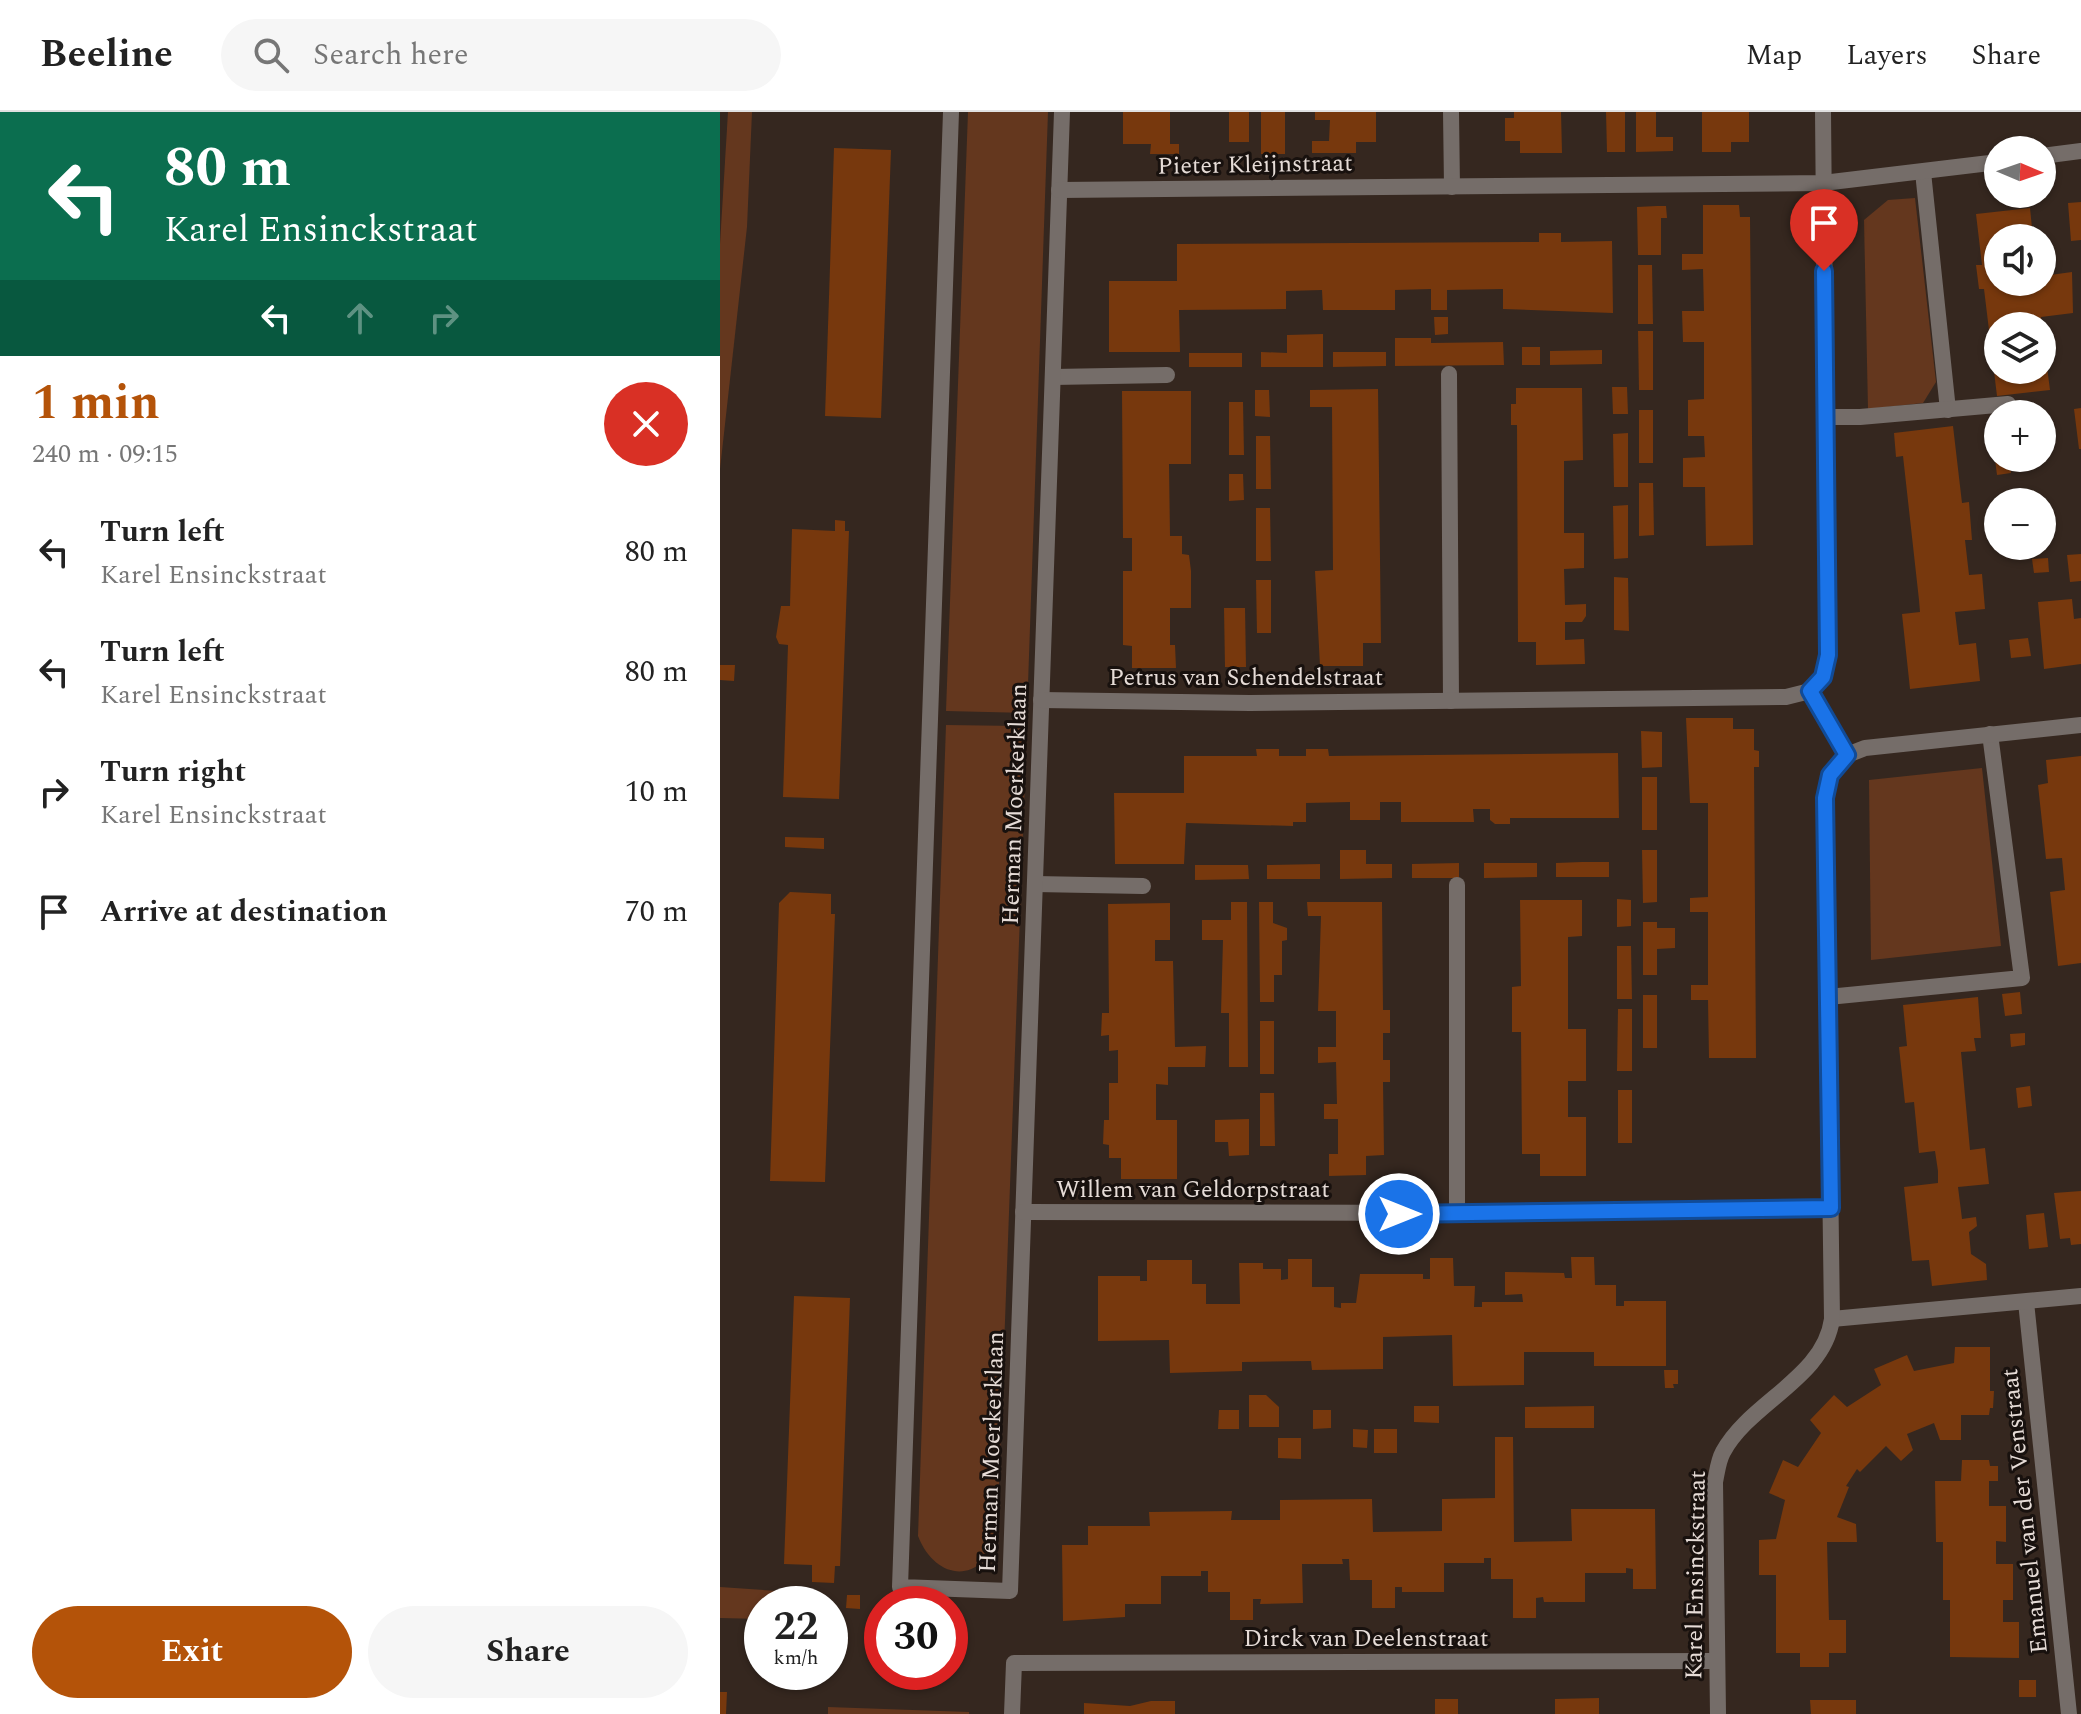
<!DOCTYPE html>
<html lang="en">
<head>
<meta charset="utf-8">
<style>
  :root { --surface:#fff; --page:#f6f6f6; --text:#222; --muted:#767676; --line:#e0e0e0; --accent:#b45309 }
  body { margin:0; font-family:Spectral,serif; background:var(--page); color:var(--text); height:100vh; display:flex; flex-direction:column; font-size:30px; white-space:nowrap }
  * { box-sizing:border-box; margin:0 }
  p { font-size:26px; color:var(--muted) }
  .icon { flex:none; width:44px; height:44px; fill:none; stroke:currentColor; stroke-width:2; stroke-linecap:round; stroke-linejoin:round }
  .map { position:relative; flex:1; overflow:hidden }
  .details { display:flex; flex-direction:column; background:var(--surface); width:720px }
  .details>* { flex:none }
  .top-card { background:#0b6e4f; color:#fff; overflow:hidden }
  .needle { width:52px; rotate:92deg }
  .controls { position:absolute; left:1264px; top:24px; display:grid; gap:16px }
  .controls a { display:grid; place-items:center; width:72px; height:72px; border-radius:50%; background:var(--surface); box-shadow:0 2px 6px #0004; font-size:40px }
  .speed { position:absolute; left:24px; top:1474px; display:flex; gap:16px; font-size:40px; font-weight:700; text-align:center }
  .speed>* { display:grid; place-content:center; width:104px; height:104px; border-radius:50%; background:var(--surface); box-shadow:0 2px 6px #0004; line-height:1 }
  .speed small { font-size:20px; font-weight:400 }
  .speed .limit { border:12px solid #d22; background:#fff; color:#111 }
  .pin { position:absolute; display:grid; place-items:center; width:68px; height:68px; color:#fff; margin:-82px -34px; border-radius:50% 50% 50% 0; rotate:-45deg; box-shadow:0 0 8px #0007 }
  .pin .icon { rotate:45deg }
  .me { position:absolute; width:88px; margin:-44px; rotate:90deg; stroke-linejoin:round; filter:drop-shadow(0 0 6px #0008) }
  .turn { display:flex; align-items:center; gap:28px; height:168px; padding:0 32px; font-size:36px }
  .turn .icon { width:104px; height:104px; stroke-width:2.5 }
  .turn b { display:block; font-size:56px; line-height:68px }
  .lanes { display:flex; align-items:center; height:76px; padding:0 32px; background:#0003; justify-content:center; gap:40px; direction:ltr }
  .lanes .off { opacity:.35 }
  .round { display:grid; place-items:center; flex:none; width:84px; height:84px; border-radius:42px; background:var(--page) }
  .summary { display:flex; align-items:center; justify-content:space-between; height:136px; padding:0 32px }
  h1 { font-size:48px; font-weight:700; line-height:60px; color:var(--accent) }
  .action { display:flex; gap:16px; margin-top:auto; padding:16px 32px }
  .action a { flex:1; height:92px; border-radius:48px; background:var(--accent); color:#fff; font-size:32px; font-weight:700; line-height:92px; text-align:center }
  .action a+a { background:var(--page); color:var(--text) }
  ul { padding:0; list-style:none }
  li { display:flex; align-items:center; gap:24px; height:120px; padding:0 32px }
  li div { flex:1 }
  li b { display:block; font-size:30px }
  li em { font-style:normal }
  header { display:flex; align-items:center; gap:48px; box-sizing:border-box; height:112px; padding:0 40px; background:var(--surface); border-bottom:2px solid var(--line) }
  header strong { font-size:38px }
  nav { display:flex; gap:44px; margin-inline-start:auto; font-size:28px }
  .search { width:560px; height:72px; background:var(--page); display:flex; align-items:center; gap:20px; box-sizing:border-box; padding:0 28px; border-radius:44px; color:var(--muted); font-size:30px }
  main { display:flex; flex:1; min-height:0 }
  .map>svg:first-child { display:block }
  .green { fill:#64371e }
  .building { fill:#77380d }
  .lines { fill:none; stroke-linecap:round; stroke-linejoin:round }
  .lane { stroke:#756d69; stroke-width:16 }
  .street { stroke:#756d69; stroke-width:16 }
  .route-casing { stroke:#114b97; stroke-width:20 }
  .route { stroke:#1a73e8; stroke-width:14 }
  .labels { text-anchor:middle; stroke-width:6; stroke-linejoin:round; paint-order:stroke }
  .street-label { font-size:24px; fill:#e6dcd7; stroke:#18110e }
</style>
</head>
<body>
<header>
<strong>Beeline</strong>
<div class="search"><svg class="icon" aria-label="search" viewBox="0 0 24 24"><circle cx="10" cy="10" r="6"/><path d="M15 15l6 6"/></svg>Search here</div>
<nav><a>Map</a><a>Layers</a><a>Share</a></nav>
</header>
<main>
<section class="details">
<div class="top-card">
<div class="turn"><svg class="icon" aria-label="left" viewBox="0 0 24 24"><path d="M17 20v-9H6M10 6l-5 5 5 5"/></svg><div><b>80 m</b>Karel Ensinckstraat</div></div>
<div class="lanes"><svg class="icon" aria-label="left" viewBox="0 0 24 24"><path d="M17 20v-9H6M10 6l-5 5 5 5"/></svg><svg class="icon off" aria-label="ahead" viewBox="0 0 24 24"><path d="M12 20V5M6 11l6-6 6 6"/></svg><svg class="icon off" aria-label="right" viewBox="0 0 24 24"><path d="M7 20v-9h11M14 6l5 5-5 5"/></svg></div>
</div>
<div class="summary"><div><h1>1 min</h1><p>240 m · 09:15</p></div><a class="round" style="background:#d93025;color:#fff"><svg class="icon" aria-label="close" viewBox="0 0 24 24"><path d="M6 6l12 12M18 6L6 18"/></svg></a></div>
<ul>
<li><svg class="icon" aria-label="left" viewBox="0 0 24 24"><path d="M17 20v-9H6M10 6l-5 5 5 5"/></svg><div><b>Turn left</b><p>Karel Ensinckstraat</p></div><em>80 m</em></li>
<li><svg class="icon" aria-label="left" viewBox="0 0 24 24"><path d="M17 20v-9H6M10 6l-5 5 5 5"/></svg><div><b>Turn left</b><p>Karel Ensinckstraat</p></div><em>80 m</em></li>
<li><svg class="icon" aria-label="right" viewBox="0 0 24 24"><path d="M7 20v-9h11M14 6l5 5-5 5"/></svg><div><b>Turn right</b><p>Karel Ensinckstraat</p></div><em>10 m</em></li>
<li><svg class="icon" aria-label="arrive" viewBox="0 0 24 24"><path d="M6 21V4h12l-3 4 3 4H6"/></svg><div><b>Arrive at destination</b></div><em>70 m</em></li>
</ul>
<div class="action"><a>Exit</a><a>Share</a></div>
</section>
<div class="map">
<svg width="1361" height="1602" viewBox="0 0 1361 1602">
  <rect width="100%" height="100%" fill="#35271f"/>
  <g class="green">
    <polygon points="8,0 32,0 27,115 0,357 0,132"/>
    <polygon points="248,0 328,0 307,601 226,599"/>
    <polygon points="1195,86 1216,270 1203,291 1148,297 1144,108 1168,88"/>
    <path d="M226,613L307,614L277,1425C262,1472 216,1470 198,1424Z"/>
    <polygon points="1262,656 1281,834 1151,848 1149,668"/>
    <polygon points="0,1475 100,1482 100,1492 42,1492 42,1507 0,1506"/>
    <polygon points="108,1595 249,1600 249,1602 108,1602"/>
  </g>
  <g class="building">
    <polygon points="403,0 450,0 450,32 459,32 459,42 430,42 431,32 403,32"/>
    <rect x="509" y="0" width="20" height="30"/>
    <rect x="541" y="0" width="24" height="42"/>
    <polygon points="595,0 656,0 656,30 636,30 636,41 592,41 592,29 609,29 610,8 595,8"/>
    <polygon points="794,0 841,0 842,41 800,41 800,29 785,29 785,6 794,6"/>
    <polygon points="886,0 905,0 905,40 887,40"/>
    <polygon points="916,0 936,0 936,25 953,25 953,39 916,40"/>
    <polygon points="982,0 1029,0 1029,30 1011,30 1011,40 982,40"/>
    <polygon points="114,36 171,38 161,306 105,304"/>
    <polygon points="1361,90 1361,128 1351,129 1348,91"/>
    <polygon points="983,93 1019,93 1020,105 1030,105 1033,433 986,434 985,375 963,375 963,346 985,345 984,324 968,324 968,288 984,287 984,230 963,230 962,199 984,199 983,157 962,158 962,142 983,142"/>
    <polygon points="937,94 946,94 947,106 941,106 941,143 918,143 917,95"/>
    <polygon points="1310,96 1313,126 1278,126 1278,170 1322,170 1322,132 1326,132 1330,163 1352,160 1353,201 1321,205 1322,214 1278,214 1278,258 1322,258 1324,232 1330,278 1277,284 1264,177 1259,177 1256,153 1262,153 1256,102"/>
    <polygon points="819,121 841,121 841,130 892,129 893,201 783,197 783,177 727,178 727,198 711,198 711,177 675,178 675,198 603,198 602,178 566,179 566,197 459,198 460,240 389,240 389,169 457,169 457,132 819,130"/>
    <polygon points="918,153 932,153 933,212 918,212"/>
    <polygon points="714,205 728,205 728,222 715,223"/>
    <polygon points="918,219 933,219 933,278 919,278"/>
    <polygon points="603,222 603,255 541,255 541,240 567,241 567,223"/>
    <polygon points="675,226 711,226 711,231 783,230 784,253 675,254"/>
    <rect x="802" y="235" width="18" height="18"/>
    <polygon points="882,238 882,252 830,253 830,239"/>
    <polygon points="613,240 666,240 666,254 613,255"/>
    <rect x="469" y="241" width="53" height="14"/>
    <polygon points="892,275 907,275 908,302 893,302"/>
    <polygon points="796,276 862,276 863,348 844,349 844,421 864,421 864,456 844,457 845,493 866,492 866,504 862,510 845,510 845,528 864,527 865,552 816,553 816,530 798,530 797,313 791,313 791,292 796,292"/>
    <polygon points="658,277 661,531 643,531 643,554 600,554 595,459 613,458 612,295 590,295 590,278"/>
    <polygon points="535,278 549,278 550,305 535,304"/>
    <polygon points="402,279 471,279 471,352 449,352 450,424 462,424 462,442 469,443 471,459 471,496 450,496 450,533 455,533 456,556 412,556 412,534 403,533 403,459 412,459 412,426 403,426"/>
    <polygon points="509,290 523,290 524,343 509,343"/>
    <polygon points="1361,296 1361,337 1359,337 1354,297"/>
    <rect x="919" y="298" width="14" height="53"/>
    <polygon points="1233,314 1242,391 1249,390 1252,428 1245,428 1249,463 1262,462 1265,497 1235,500 1239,533 1256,531 1260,569 1190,577 1182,502 1200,500 1199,488 1183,344 1176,345 1174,321"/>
    <polygon points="908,321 908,375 894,375 893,322"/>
    <polygon points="536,324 550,324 551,377 536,377"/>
    <polygon points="1278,331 1278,346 1289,346 1291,361 1277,363 1273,332"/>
    <polygon points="509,362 523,362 524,388 509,389"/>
    <polygon points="919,371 933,371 934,423 919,424"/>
    <polygon points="908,393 908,446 894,447 893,394"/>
    <polygon points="536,396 550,396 551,449 536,449"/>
    <polygon points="115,408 125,409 125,419 129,419 119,687 63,685 68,533 59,532 56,525 61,494 70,494 72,417 115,419"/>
    <polygon points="1361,442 1361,469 1350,470 1347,443"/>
    <polygon points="1328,446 1329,460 1314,461 1312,447"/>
    <polygon points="894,465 908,466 909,519 894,518"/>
    <polygon points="536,468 551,468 551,521 537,521"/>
    <polygon points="1352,487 1354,507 1361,506 1361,552 1324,557 1318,490"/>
    <polygon points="504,496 525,496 526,555 505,555"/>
    <polygon points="1308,526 1311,544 1291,546 1289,528"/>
    <polygon points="0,553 15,553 14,569 0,568"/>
    <polygon points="966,606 1013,606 1013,617 1034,617 1034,638 1039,639 1039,655 1034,655 1036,946 989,946 988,888 971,888 971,873 988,873 988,800 970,800 970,786 988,785 988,691 970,691"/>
    <polygon points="921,619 942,620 942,655 922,656"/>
    <polygon points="536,637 559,637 559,644 586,644 586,637 608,637 609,644 898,641 899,706 790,706 790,712 775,712 770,708 770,697 753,697 754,710 681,710 681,690 660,690 660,708 630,708 630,690 586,691 586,710 573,710 573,714 466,711 464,752 395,752 394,681 464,681 464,644 537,644"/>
    <polygon points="1361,644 1361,851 1338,854 1330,780 1345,778 1342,746 1326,747 1318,673 1328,671 1326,648"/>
    <rect x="922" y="665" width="15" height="53"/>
    <polygon points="65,725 104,726 104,737 65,735"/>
    <polygon points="620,738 646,738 646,752 672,752 672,766 620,767"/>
    <polygon points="922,738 937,738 937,790 923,791"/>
    <polygon points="862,750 889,750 889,765 836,765 836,751"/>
    <polygon points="739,751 739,766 692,766 692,752"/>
    <polygon points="764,751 817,751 817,765 764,766"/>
    <polygon points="600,752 600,767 547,767 547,753"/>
    <polygon points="475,753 528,753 529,767 475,768"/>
    <polygon points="70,780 111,782 111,802 115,802 105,1070 50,1069 59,791"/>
    <polygon points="897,787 911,788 911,814 897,815"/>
    <polygon points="800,788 862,788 862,824 848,825 848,917 866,917 866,969 848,969 848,1005 866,1005 866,1064 820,1064 820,1042 802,1042 801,920 792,920 792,875 801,874"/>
    <polygon points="511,790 527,790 528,955 509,955 509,901 501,901 503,828 482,828 482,808 511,808"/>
    <polygon points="539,790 553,790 553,811 567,816 567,828 562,829 562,863 554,863 554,890 540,890"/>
    <polygon points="587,790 662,790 663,898 670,898 670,921 663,921 663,948 670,948 670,970 663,970 664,1043 646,1044 646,1063 609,1064 609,1042 618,1042 618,1007 604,1007 604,992 617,992 616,950 598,951 598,935 616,935 616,899 598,899 601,804 588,804"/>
    <polygon points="450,791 450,828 435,828 435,849 453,849 455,935 486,934 485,955 448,955 448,973 436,972 436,1008 457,1008 457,1067 401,1067 401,1046 389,1046 389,1033 383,1032 384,1008 389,1008 389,971 398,971 398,938 389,939 389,923 381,924 382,901 389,901 388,792"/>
    <polygon points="923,810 937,810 937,816 955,816 955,836 937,837 937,863 923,863"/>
    <polygon points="897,834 911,834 912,887 897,887"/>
    <polygon points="1300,880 1302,902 1285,904 1282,882"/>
    <rect x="923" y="883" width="14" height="53"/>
    <polygon points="1258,885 1261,926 1254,926 1256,939 1241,940 1250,1038 1265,1036 1269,1072 1238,1075 1242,1107 1256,1105 1257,1114 1249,1120 1251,1142 1266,1152 1267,1168 1212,1174 1209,1148 1192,1149 1184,1075 1218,1071 1218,1059 1215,1039 1199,1041 1194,990 1185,991 1179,935 1187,934 1183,893"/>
    <polygon points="898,897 912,897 912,959 897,959"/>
    <rect x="540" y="909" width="14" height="53"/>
    <polygon points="1305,921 1305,933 1291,935 1290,922"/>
    <polygon points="1310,974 1312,994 1298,996 1296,976"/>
    <rect x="898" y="978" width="14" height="53"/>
    <polygon points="540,981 554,981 555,1034 540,1034"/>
    <polygon points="529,1007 529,1043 509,1044 508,1030 495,1030 495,1008"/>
    <polygon points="1361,1079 1361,1132 1351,1133 1350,1126 1340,1127 1334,1081"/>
    <polygon points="1324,1101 1328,1135 1309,1137 1306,1103"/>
    <polygon points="851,1145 874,1145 875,1173 896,1173 896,1194 904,1194 904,1189 946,1189 946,1254 874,1254 874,1240 804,1240 804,1273 733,1274 732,1223 663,1225 663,1257 592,1258 591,1249 522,1250 522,1259 450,1261 449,1228 378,1229 378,1164 420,1164 420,1169 427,1169 427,1148 472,1148 472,1172 486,1172 486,1192 520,1192 519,1151 543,1151 543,1157 561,1157 561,1168 568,1167 568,1147 592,1147 592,1175 614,1175 614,1195 621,1196 621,1191 636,1191 640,1162 703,1162 703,1167 710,1167 710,1146 733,1146 734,1174 755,1174 754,1195 762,1195 762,1190 803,1190 802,1182 785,1183 785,1160 844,1161 845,1166 852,1166"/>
    <polygon points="74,1184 130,1186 120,1454 115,1454 114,1471 92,1470 92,1453 64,1452"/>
    <polygon points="1235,1235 1270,1235 1270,1279 1274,1279 1273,1296 1270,1296 1269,1303 1241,1303 1241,1328 1220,1328 1214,1311 1187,1322 1193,1338 1181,1349 1166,1334 1140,1360 1137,1357 1126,1374 1129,1375 1117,1405 1136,1412 1137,1430 1107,1430 1109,1508 1126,1508 1126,1541 1109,1541 1109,1555 1080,1555 1080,1541 1056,1541 1056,1463 1039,1463 1039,1428 1056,1427 1065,1388 1049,1381 1063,1348 1078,1355 1101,1321 1090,1308 1114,1283 1127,1295 1161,1273 1154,1257 1187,1243 1194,1259 1234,1251"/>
    <polygon points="944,1258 958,1258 958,1272 953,1272 954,1276 945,1276"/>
    <polygon points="529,1283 546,1283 559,1295 559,1315 529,1315"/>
    <polygon points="694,1294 719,1294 719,1311 694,1310"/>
    <polygon points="874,1294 874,1316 805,1316 805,1295"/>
    <polygon points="499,1298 519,1298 519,1317 498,1317"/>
    <polygon points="593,1298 611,1298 611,1316 593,1317"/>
    <polygon points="633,1317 648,1318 647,1336 633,1335"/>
    <rect x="654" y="1317" width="23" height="24"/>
    <polygon points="775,1325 793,1325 794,1430 852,1429 851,1397 935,1397 936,1477 913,1477 913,1457 906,1456 906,1461 865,1461 865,1490 824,1490 823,1485 816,1486 816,1506 793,1506 793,1467 771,1467 771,1446 764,1446 764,1451 724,1451 724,1480 682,1480 682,1475 675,1475 675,1496 652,1496 652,1468 630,1468 629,1447 622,1447 623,1452 582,1452 583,1491 540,1492 541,1487 533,1487 533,1508 510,1508 510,1480 488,1480 488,1459 481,1459 481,1464 441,1464 441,1492 405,1492 405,1505 343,1509 342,1433 368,1433 368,1414 430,1414 429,1400 512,1399 511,1408 560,1408 560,1388 652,1387 653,1420 722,1419 722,1387 775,1386"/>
    <polygon points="558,1326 581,1326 581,1347 558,1346"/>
    <polygon points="1242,1348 1269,1348 1270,1354 1278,1354 1278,1369 1269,1369 1269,1394 1286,1394 1286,1430 1276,1429 1276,1452 1293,1452 1293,1488 1283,1488 1283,1510 1299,1510 1299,1546 1230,1545 1230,1488 1223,1488 1223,1430 1216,1430 1215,1369 1241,1369"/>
    <polygon points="127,1483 140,1483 140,1497 126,1496"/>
    <rect x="1299" y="1568" width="17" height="17"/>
    <polygon points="0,1580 7,1580 6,1602 0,1602"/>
    <polygon points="879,1586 879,1602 835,1602 835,1587"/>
    <rect x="715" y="1587" width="23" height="15"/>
    <polygon points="1090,1588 1136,1588 1136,1602 1091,1602"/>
    <polygon points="431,1589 455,1589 455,1602 364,1602 364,1591 410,1594"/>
  </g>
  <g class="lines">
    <g class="lane">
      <polyline points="1203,60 1228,298"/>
      <polyline points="333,265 447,263"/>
      <polyline points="1106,305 1140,305 1288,292"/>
      <polyline points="315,772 423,774"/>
      <polyline points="1108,885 1302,866 1270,622"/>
    </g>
    <g class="street">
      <polyline points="231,0 180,1475 290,1479 342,0"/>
      <polyline points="731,0 732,75"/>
      <polyline points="1322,44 1361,39"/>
      <polyline points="339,78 1103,71 1278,50"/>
      <polyline points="729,262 731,589"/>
      <polyline points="321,588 530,591 1066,585 1090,579"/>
      <polyline points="1127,643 1145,636 1361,613"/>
      <polyline points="737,773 737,1101"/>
      <polyline points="303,1100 737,1101 1111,1096"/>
      <polyline points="1306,1190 1349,1602"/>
      <polyline points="1112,1207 1361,1184"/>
      <polyline points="292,1602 294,1551 997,1549"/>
      <path d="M998,1602L995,1370C997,1361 998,1349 1003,1340C1030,1290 1104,1266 1112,1207L1105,686L1110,663L1127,643L1090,579L1103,565L1108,543L1103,0"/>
    </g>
  </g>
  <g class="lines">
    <defs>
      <polyline id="route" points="679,1102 1111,1096 1105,686 1110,663 1127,643 1090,579 1103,565 1108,543 1104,159"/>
    </defs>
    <use href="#route" class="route-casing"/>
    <use href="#route" class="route"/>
  </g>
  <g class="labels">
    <g class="street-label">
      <text transform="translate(535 52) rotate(-1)" y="8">Pieter Kleijnstraat</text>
      <text x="526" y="573">Petrus van Schendelstraat</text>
      <text transform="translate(294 692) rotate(-88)" y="8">Herman Moerkerklaan</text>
      <text x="473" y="1085">Willem van Geldorpstraat</text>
      <text transform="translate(271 1340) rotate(-88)" y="8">Herman Moerkerklaan</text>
      <text transform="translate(1304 1399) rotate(-96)" y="8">Emanuel van der Venstraat</text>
      <text transform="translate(975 1463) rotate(-89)" y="8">Karel Ensinckstraat</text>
      <text x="646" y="1534">Dirck van Deelenstraat</text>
    </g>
  </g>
</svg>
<div class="controls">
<a><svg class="needle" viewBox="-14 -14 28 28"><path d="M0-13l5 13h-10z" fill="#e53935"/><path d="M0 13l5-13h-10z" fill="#767676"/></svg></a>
<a><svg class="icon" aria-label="sound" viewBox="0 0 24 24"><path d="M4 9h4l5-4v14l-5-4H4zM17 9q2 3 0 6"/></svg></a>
<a><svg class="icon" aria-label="layers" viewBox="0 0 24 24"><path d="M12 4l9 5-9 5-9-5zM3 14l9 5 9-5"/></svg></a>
<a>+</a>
<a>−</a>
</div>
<div class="speed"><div>22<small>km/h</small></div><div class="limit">30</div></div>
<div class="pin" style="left:1104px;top:159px;background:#d93025"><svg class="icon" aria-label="arrive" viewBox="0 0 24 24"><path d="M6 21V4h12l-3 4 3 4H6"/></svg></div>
<svg class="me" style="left:679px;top:1102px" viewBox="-20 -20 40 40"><circle r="17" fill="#1a73e8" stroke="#fff" stroke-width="3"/><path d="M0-11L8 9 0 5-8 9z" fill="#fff"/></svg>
</div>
</main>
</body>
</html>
